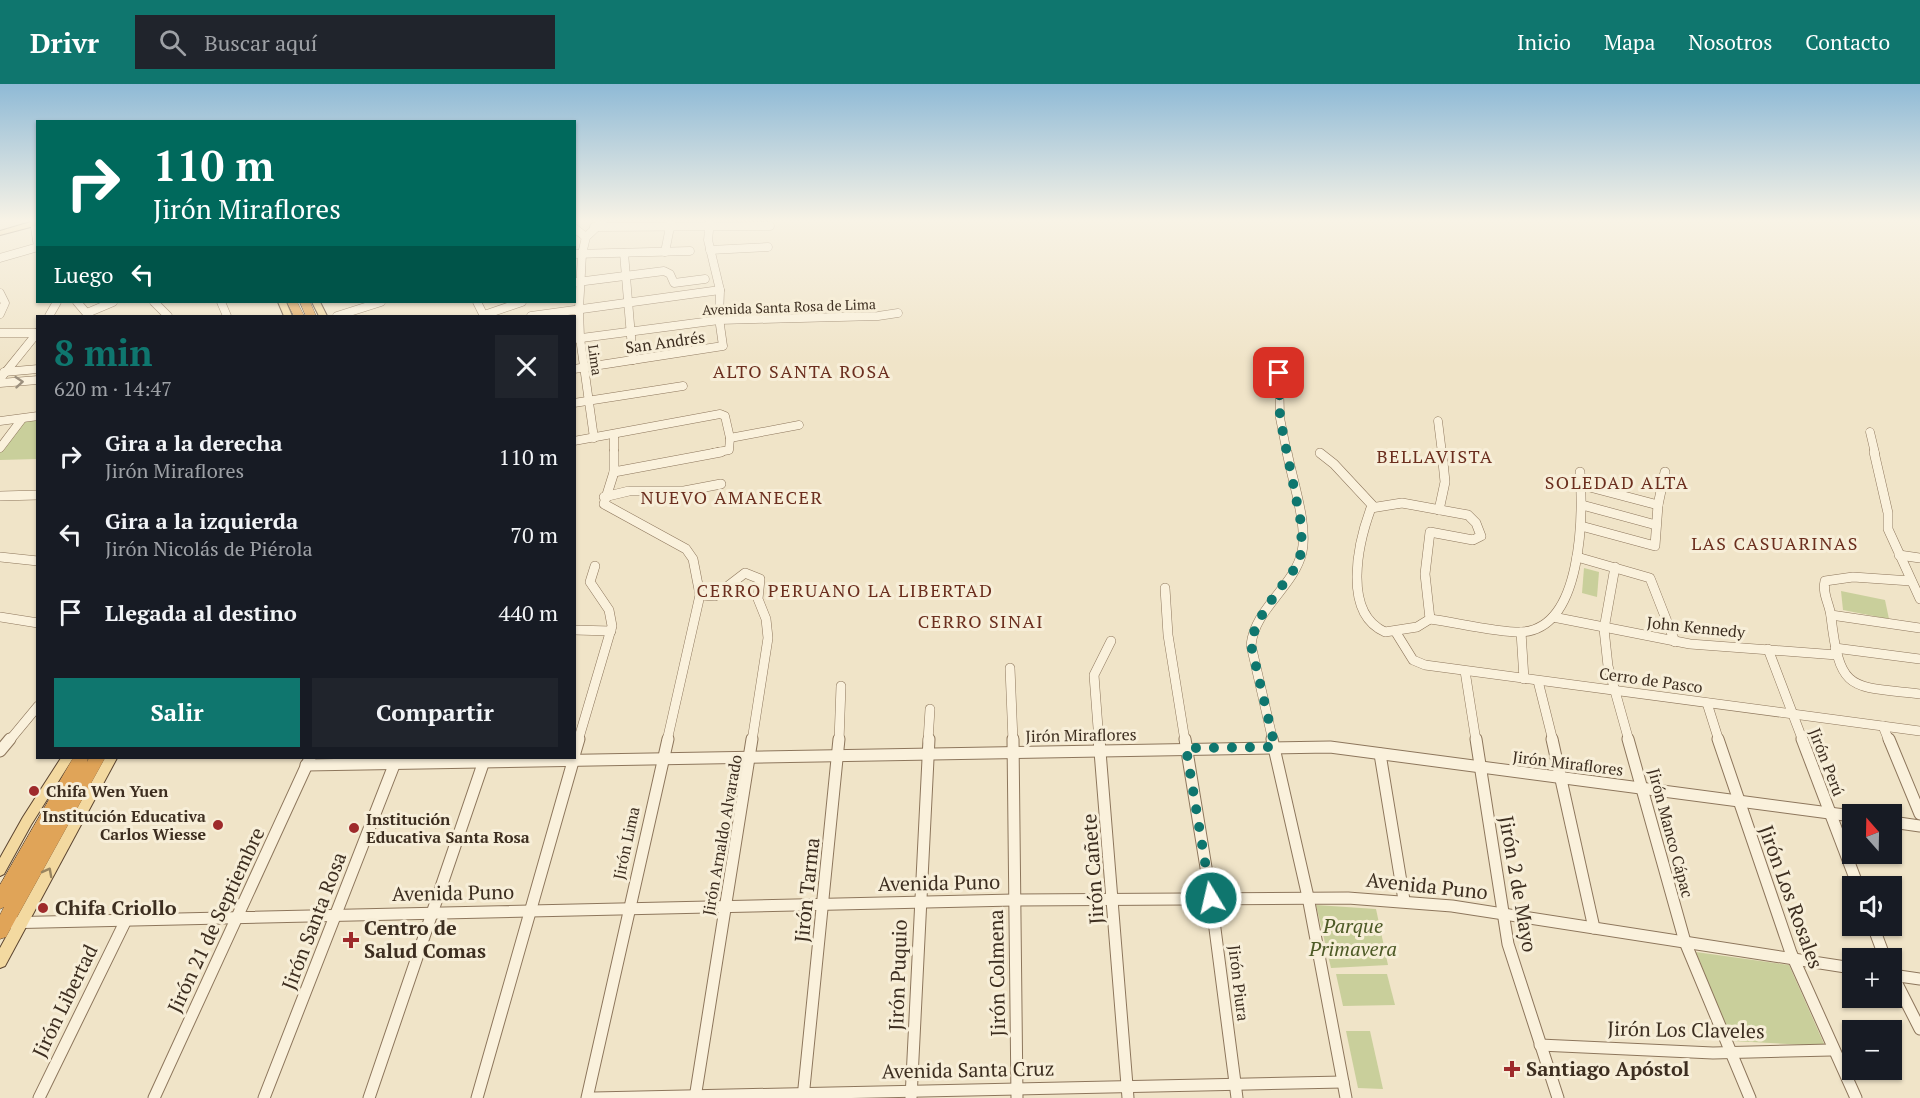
<!DOCTYPE html>
<html lang="es">
<head>
<meta charset="utf-8">
<style>
  :root { --surface:#171b24; --page:#20242c; --text:#f1f3f6; --muted:#9ea1a6; --accent:#0f766e }
  body { margin:0; font-family:"PT Serif",serif; background:var(--page); color:var(--text); height:100vh; display:flex; flex-direction:column; font-size:22px; white-space:nowrap }
  * { box-sizing:border-box; margin:0 }
  p { font-size:20px; color:var(--muted) }
  .icon { flex:none; width:33px; height:33px; fill:none; stroke:currentColor; stroke-width:2; stroke-linecap:round; stroke-linejoin:round }
  .map { position:relative; flex:1; overflow:hidden }
  .drawer { position:absolute; left:36px; top:231px; width:540px; height:444px; display:flex; flex-direction:column; background:var(--surface); border-radius:0px; box-shadow:0 2px 4px #0004 }
  .drawer>* { flex:none }
  .hud { position:absolute; left:36px; top:36px; width:540px; height:183px; border-radius:0px; box-shadow:0 2px 4px #0004; background:#00695c; color:#fff; overflow:hidden }
  .needle { width:39px; rotate:340deg }
  .controls { position:absolute; left:1842px; top:720px; display:grid; gap:12px }
  .controls a { display:grid; place-items:center; width:60px; height:60px; border-radius:0px; background:var(--surface); box-shadow:0 2px 4px #0004; font-size:30px }
  .pin { position:absolute; display:grid; place-items:center; width:51px; height:51px; color:#fff; margin:-26px; border-radius:12px; box-shadow:0 3px 9px #0006 }
  .me { position:absolute; width:66px; margin:-33px; rotate:351deg; stroke-linejoin:round; filter:drop-shadow(0 0 4px #0008) }
  .turn { display:flex; align-items:center; gap:21px; height:126px; padding:0 18px; font-size:27px }
  .turn .icon { width:78px; height:78px; stroke-width:2.5 }
  .turn b { display:block; font-size:42px; line-height:51px }
  .then { display:flex; align-items:center; height:57px; padding:0 18px; background:#0003; gap:12px; font-size:22px }
  .round { display:grid; place-items:center; flex:none; width:63px; height:63px; border-radius:0px; background:var(--page) }
  .summary { display:flex; align-items:center; justify-content:space-between; height:102px; padding:0 18px }
  h1 { font-size:36px; font-weight:700; line-height:45px; color:var(--accent) }
  .button { display:flex; gap:12px; margin-top:auto; padding:12px 18px }
  .button a { flex:1; height:69px; border-radius:0px; background:var(--accent); color:#fff; font-size:24px; font-weight:700; line-height:69px; text-align:center }
  .button a+a { background:var(--page); color:var(--text) }
  ul { padding:0; list-style:none }
  li { display:flex; align-items:center; gap:18px; height:78px; padding:0 18px }
  li div { flex:1 }
  li b { display:block; font-size:22px }
  li em { font-style:normal }
  header { display:flex; align-items:center; gap:36px; box-sizing:border-box; height:84px; padding:0 30px; background:var(--accent); color:#fff }
  header strong { font-size:28px }
  nav { display:flex; gap:33px; margin-inline-start:auto; font-size:21px }
  .search { width:420px; height:54px; background:var(--page); display:flex; align-items:center; gap:15px; box-sizing:border-box; padding:0 21px; border-radius:0px; color:var(--muted); font-size:22px }
  .map>svg:first-child { display:block }
  .green { fill:#c9cf9b }
  .lines { fill:none; stroke-linecap:round; stroke-linejoin:round }
  .minor-far2-casing { stroke:#8d765c; stroke-width:9 }
  .minor-far1-casing { stroke:#8d765c; stroke-width:10 }
  .minor-casing { stroke:#8d765c; stroke-width:13 }
  .major-casing { stroke:#5b4430; stroke-width:2 }
  .highway-casing { stroke:#5b4430; stroke-width:1 }
  .minor-far2 { stroke:#faf1dc; stroke-width:8 }
  .minor-far1 { stroke:#faf1dc; stroke-width:9 }
  .minor { stroke:#faf1dc; stroke-width:11 }
  .major { fill:#f3d9a0; fill-rule:evenodd }
  .highway { fill:#e0a458; fill-rule:evenodd }
  .oneway { stroke:#9c907e }
  .oneway2 { stroke:#988460 }
  .route { stroke:#0f766e; stroke-width:10; stroke-dasharray:0 18 }
  .poi-dot { fill:#9e2a2b; stroke:#f7eed8; stroke-width:2 }
  .labels { text-anchor:middle; stroke-width:6; stroke-linejoin:round; paint-order:stroke }
  .far-street-label { font-size:14px; fill:#3d2e20; stroke:#f7eed8 }
  .street-label { font-size:16px; fill:#3d2e20; stroke:#f7eed8 }
  .poi-label { font-size:16px; font-weight:bold; fill:#3d2e20; stroke:#f7eed8; text-anchor:start }
  .neighbourhood-label { font-size:18px; letter-spacing:1.5px; fill:#6b2e1e; stroke:#f7eed8 }
  .near-street-label { font-size:20px; fill:#3d2e20; stroke:#f7eed8 }
  .near-poi-label { font-size:20px; font-weight:bold; fill:#3d2e20; stroke:#f7eed8; text-anchor:start }
  .near-park-label { font-size:20px; font-style:italic; fill:#4d5a26; stroke:#f7eed8 }
</style>
</head>
<body>
<header>
<strong>Drivr</strong>
<div class="search"><svg class="icon" aria-label="search" viewBox="0 0 24 24"><circle cx="10" cy="10" r="6"/><path d="M15 15l6 6"/></svg>Buscar aquí</div>
<nav><a>Inicio</a><a>Mapa</a><a>Nosotros</a><a>Contacto</a></nav>
</header>
<div class="map">
<svg width="1920" height="1014" viewBox="0 0 1920 1014">
  <rect width="100%" height="100%" fill="#f0e4c8"/>
  <g class="green">
    <polygon points="37,333 37,375 0,376 0,368 24,336"/>
    <polygon points="1584,484 1599,488 1597,513 1582,509"/>
    <polygon points="1841,507 1885,516 1889,535 1843,526"/>
    <polygon points="1316,821 1376,825 1388,881 1331,884"/>
    <polygon points="1696,868 1789,881 1825,962 1732,957"/>
    <polygon points="1336,890 1387,890 1395,921 1343,922"/>
    <polygon points="1346,947 1370,947 1383,1005 1358,1004"/>
  </g>
  <g class="lines">
    <defs>
      <g id="minor-far2">
        <polyline points="594,143 770,142"/>
        <polyline points="574,144 586,153"/>
        <polyline points="710,166 768,163"/>
        <polyline points="665,168 671,138"/>
        <polyline points="624,169 633,276"/>
        <polyline points="574,170 690,167"/>
        <polyline points="0,174 38,163 34,137"/>
        <polyline points="577,198 664,187 670,190 674,199 705,195"/>
        <polyline points="0,209 5,219 0,230"/>
        <polyline points="77,218 89,232"/>
        <polyline points="154,218 168,232"/>
        <polyline points="221,218 227,232"/>
        <polyline points="477,218 484,232"/>
        <polyline points="87,229 113,218"/>
        <polyline points="484,231 522,218"/>
        <polyline points="49,232 57,218"/>
        <polyline points="337,232 381,218"/>
        <polyline points="531,232 720,206"/>
        <polyline points="0,249 37,249"/>
        <polyline points="574,255 719,236 878,232 898,229"/>
        <polyline points="574,285 723,262 719,234 720,206 708,156 710,137"/>
        <polyline points="4,288 38,285"/>
        <polyline points="1279,289 1280,334 1287,369"/>
        <polyline points="0,295 38,248"/>
        <polyline points="0,299 38,296"/>
        <polyline points="574,319 683,302"/>
        <polyline points="0,337 38,332"/>
        <polyline points="1438,337 1442,369"/>
        <polyline points="1870,348 1875,369"/>
        <polyline points="614,350 614,369"/>
        <polyline points="594,354 580,254 579,225 582,170 586,153 603,137"/>
        <polyline points="730,354 799,341"/>
        <polyline points="574,357 720,330 725,332 730,354 729,366 713,369"/>
        <polyline points="0,364 22,335"/>
      </g>
      <g id="minor-far1">
        <polyline points="614,368 614,388 604,420 686,465 693,475 700,511 667,657"/>
        <polyline points="1874,368 1888,429 1888,445 1920,515"/>
        <polyline points="1320,369 1334,380 1374,423"/>
        <polyline points="614,388 721,368"/>
        <polyline points="1582,401 1658,421"/>
        <polyline points="0,412 38,411"/>
        <polyline points="604,413 629,407 684,407 721,400"/>
        <path d="M1402,419L1468,431L1476,439L1481,452L1473,456L1430,448L1425,490L1430,535L1417,543L1385,548C1342,529 1358,459 1371,424Z"/>
        <polyline points="1582,421 1656,441"/>
        <polyline points="1439,426 1445,398 1442,368"/>
        <polyline points="1581,442 1655,462 1658,421 1665,388"/>
        <polyline points="1899,471 1920,474"/>
        <polyline points="0,473 38,477"/>
        <polyline points="1577,473 1650,494 1675,558"/>
        <polyline points="1615,483 1604,545 1608,582 1629,657"/>
        <path d="M1911,497L1853,493L1825,497C1822,511 1830,520 1831,533C1840,609 1850,602 1920,610"/>
        <polyline points="1165,504 1168,551 1185,657"/>
        <polyline points="700,511 715,512 745,489 760,495 758,515 766,535 768,554 752,657"/>
        <polyline points="1831,531 1920,544"/>
        <polyline points="0,533 38,539"/>
        <polyline points="1553,533 1690,560 1837,571"/>
        <path d="M1430,535C1454,538 1499,549 1522,548C1583,544 1583,431 1580,388"/>
        <polyline points="574,546 611,547"/>
        <polyline points="1395,547 1413,576 1425,581 1920,647"/>
        <polyline points="1521,548 1524,595"/>
        <polyline points="1835,564 1920,575"/>
        <polyline points="1768,565 1803,657"/>
        <polyline points="1010,584 1013,657"/>
        <polyline points="1465,587 1476,657"/>
        <polyline points="1538,597 1553,657"/>
        <polyline points="1707,619 1719,657"/>
        <polyline points="1883,642 1889,657"/>
        <polyline points="9,657 38,622"/>
        <polyline points="578,657 612,542 609,526 590,498 595,482"/>
        <polyline points="839,657 841,602"/>
        <polyline points="928,657 930,625"/>
        <polyline points="1099,657 1094,591 1111,557"/>
        <path d="M1273,657L1251,561C1255,524 1294,503 1302,468C1308,441 1292,395 1287,368"/>
      </g>
      <g id="minor">
        <polyline points="1013,655 1017,1014"/>
        <polyline points="1099,655 1128,1014"/>
        <polyline points="1185,655 1211,814 1237,1014"/>
        <polyline points="1272,655 1308,813 1346,1014"/>
        <polyline points="1476,655 1508,860 1558,1014"/>
        <polyline points="1552,655 1594,844"/>
        <polyline points="1628,655 1685,858 1750,1014"/>
        <polyline points="1718,655 1791,869 1856,1014"/>
        <polyline points="1802,655 1858,802"/>
        <polyline points="1889,655 1920,730"/>
        <polyline points="0,667 10,655"/>
        <polyline points="1380,670 1404,816"/>
        <polyline points="574,672 579,655"/>
        <polyline points="306,681 1330,663 1852,732"/>
        <polyline points="1892,738 1920,742"/>
        <polyline points="0,839 1014,816 1348,814 1452,822 1852,884"/>
        <polyline points="1873,842 1885,874"/>
        <polyline points="1892,890 1920,945"/>
        <polyline points="1892,891 1920,895"/>
        <polyline points="1540,961 1713,969 1831,966"/>
        <polyline points="39,1014 126,836"/>
        <polyline points="154,1014 310,674"/>
        <polyline points="264,1014 396,676"/>
        <polyline points="369,1014 485,674"/>
        <polyline points="477,1014 574,674"/>
        <polyline points="587,1014 668,655"/>
        <polyline points="594,1014 1343,998"/>
        <polyline points="695,1014 752,655"/>
        <polyline points="803,1014 839,655"/>
        <polyline points="911,1014 929,655"/>
      </g>
      <g id="major">
        <polygon points="34,137 38,137 38,141 0,151 0,147"/>
        <polygon points="278,218 286,218 292,232 284,232"/>
        <polygon points="312,218 320,218 327,232 319,232"/>
        <polygon points="61,674 73,674 31,741 4,790 0,792 0,774 23,733"/>
        <polygon points="105,674 117,674 5,882 0,884 0,864"/>
      </g>
      <g id="highway">
        <polygon points="287,218 297,218 304,232 294,232"/>
        <polygon points="300,218 310,218 316,232 306,232"/>
        <polygon points="73,674 88,674 87,678 89,674 105,674 6,853 0,855 0,831 4,823 0,825 0,801"/>
      </g>
    </defs>
    <use href="#minor-far2" class="minor-far2-casing"/>
    <use href="#minor-far1" class="minor-far1-casing"/>
    <use href="#minor" class="minor-casing"/>
    <use href="#major" class="major-casing"/>
    <use href="#highway" class="highway-casing"/>
    <use href="#minor-far2" class="minor-far2"/>
    <use href="#minor-far1" class="minor-far1"/>
    <use href="#minor" class="minor"/>
    <use href="#major" class="major"/>
    <use href="#highway" class="highway"/>
  </g>
  <defs><path id="oneway-chevron" d="M-2-3.5L2.5 0L-2 3.5" fill="none" stroke-width="1.6" stroke-linecap="round" stroke-linejoin="round" transform="scale(1.5)"/></defs>
  <use class="oneway" href="#oneway-chevron" transform="translate(19 298) rotate(-5)"/>
  <use class="oneway2" href="#oneway-chevron" transform="translate(48 788) rotate(-62)"/>
  <linearGradient id="sky" x2="0" y2="1"><stop stop-color="#8fbad6"/><stop offset="0.49" stop-color="#f8f3e6"/><stop offset="1" stop-color="#f8f3e6" stop-opacity="0"/></linearGradient>
  <rect width="1920" height="279" fill="url(#sky)"/>
  <g class="lines">
    <path class="route" d="M1211,814L1186,664L1275,663L1251,561C1254,533 1284,501 1300,477L1302,444L1280,334L1279,289"/>
  </g>
  <g class="poi-dot">
    <circle cx="34" cy="707" r="6"/>
    <circle cx="218" cy="741" r="6"/>
    <circle cx="354" cy="744" r="6"/>
    <circle cx="43" cy="824" r="6"/>
    <path d="M348 847h6v6h6v6h-6v6h-6v-6h-6v-6h6z"/>
    <path d="M1509 976h6v6h6v6h-6v6h-6v-6h-6v-6h6z"/>
  </g>
  <g class="labels">
    <g class="far-street-label">
      <text transform="translate(789 223) rotate(-2)" y="5">Avenida Santa Rosa de Lima</text>
      <text transform="translate(595 276) rotate(82)" y="5">Lima</text>
    </g>
    <g class="street-label">
      <text transform="translate(665 258) rotate(-8)" y="6">San Andrés</text>
      <text transform="translate(1696 543) rotate(6)" y="6">John Kennedy</text>
      <text transform="translate(1651 596) rotate(8)" y="6">Cerro de Pasco</text>
      <text transform="translate(1081 651) rotate(-1)" y="6">Jirón Miraflores</text>
      <text transform="translate(1827 678) rotate(69)" y="6">Jirón Perú</text>
      <text transform="translate(1568 679) rotate(7)" y="6">Jirón Miraflores</text>
      <text transform="translate(1671 749) rotate(75)" y="6">Jirón Manco Cápac</text>
      <text transform="translate(722 751) rotate(-80)" y="6">Jirón Arnaldo Alvarado</text>
      <text transform="translate(626 759) rotate(-78)" y="6">Jirón Lima</text>
      <text transform="translate(1239 899) rotate(83)" y="6">Jirón Piura</text>
    </g>
    <g class="poi-label">
      <text x="46" y="713">Chifa Wen Yuen</text>
      <text x="206" y="738" text-anchor="end">Institución Educativa<tspan x="206" dy="18">Carlos Wiesse</tspan></text>
      <text x="366" y="741">Institución<tspan x="366" dy="18">Educativa Santa Rosa</tspan></text>
    </g>
    <g class="neighbourhood-label">
      <text x="802" y="294">ALTO SANTA ROSA</text>
      <text x="1435" y="379">BELLAVISTA</text>
      <text x="1617" y="405">SOLEDAD ALTA</text>
      <text x="732" y="420">NUEVO AMANECER</text>
      <text x="1775" y="466">LAS CASUARINAS</text>
      <text x="845" y="513">CERRO PERUANO LA LIBERTAD</text>
      <text x="981" y="544">CERRO SINAI</text>
    </g>
    <g class="near-street-label">
      <text transform="translate(1093 785) rotate(-94)" y="7">Jirón Cañete</text>
      <text transform="translate(939 799) rotate(-1)" y="7">Avenida Puno</text>
      <text transform="translate(1518 800) rotate(80)" y="7">Jirón 2 de Mayo</text>
      <text transform="translate(1427 802) rotate(6)" y="7">Avenida Puno</text>
      <text transform="translate(807 806) rotate(-84)" y="7">Jirón Tarma</text>
      <text transform="translate(453 809) rotate(-1)" y="7">Avenida Puno</text>
      <text transform="translate(1791 813) rotate(70)" y="7">Jirón Los Rosales</text>
      <text transform="translate(216 836) rotate(-65)" y="7">Jirón 21 de Septiembre</text>
      <text transform="translate(314 837) rotate(-69)" y="7">Jirón Santa Rosa</text>
      <text transform="translate(997 889) rotate(-91)" y="7">Jirón Colmena</text>
      <text transform="translate(898 891) rotate(-88)" y="7">Jirón Puquio</text>
      <text transform="translate(65 917) rotate(-64)" y="7">Jirón Libertad</text>
      <text transform="translate(1686 946) rotate(1)" y="7">Jirón Los Claveles</text>
      <text transform="translate(968 986) rotate(-1)" y="7">Avenida Santa Cruz</text>
    </g>
    <g class="near-poi-label">
      <text x="55" y="831">Chifa Criollo</text>
      <text x="364" y="851">Centro de<tspan x="364" dy="23">Salud Comas</tspan></text>
      <text x="1526" y="992">Santiago Apóstol</text>
    </g>
    <g class="near-park-label">
      <text x="1353" y="849">Parque<tspan x="1353" dy="23">Primavera</tspan></text>
    </g>
  </g>
</svg>
<div class="controls">
<a><svg class="needle" viewBox="-14 -14 28 28"><path d="M0-13l5 13h-10z" fill="#e53935"/><path d="M0 13l5-13h-10z" fill="#9ea1a6"/></svg></a>
<a><svg class="icon" aria-label="sound" viewBox="0 0 24 24"><path d="M4 9h4l5-4v14l-5-4H4zM17 9q2 3 0 6"/></svg></a>
<a>+</a>
<a>−</a>
</div>
<div class="pin" style="left:1279px;top:289px;background:#d93025"><svg class="icon" aria-label="arrive" viewBox="0 0 24 24"><path d="M6 21V4h12l-3 4 3 4H6"/></svg></div>
<svg class="me" style="left:1211px;top:814px" viewBox="-20 -20 40 40"><circle r="17" fill="#0f766e" stroke="#fff" stroke-width="3"/><path d="M0-11L8 9 0 5-8 9z" fill="#fff"/></svg>
<div class="hud">
<div class="turn"><svg class="icon" aria-label="right" viewBox="0 0 24 24"><path d="M7 20v-9h11M14 6l5 5-5 5"/></svg><div><b>110 m</b>Jirón Miraflores</div></div>
<div class="then">Luego<svg class="icon" aria-label="left" viewBox="0 0 24 24"><path d="M17 20v-9H6M10 6l-5 5 5 5"/></svg></div>
</div>
<section class="drawer">
<div class="summary"><div><h1>8 min</h1><p>620 m · 14:47</p></div><a class="round"><svg class="icon" aria-label="close" viewBox="0 0 24 24"><path d="M6 6l12 12M18 6L6 18"/></svg></a></div>
<ul>
<li><svg class="icon" aria-label="right" viewBox="0 0 24 24"><path d="M7 20v-9h11M14 6l5 5-5 5"/></svg><div><b>Gira a la derecha</b><p>Jirón Miraflores</p></div><em>110 m</em></li>
<li><svg class="icon" aria-label="left" viewBox="0 0 24 24"><path d="M17 20v-9H6M10 6l-5 5 5 5"/></svg><div><b>Gira a la izquierda</b><p>Jirón Nicolás de Piérola</p></div><em>70 m</em></li>
<li><svg class="icon" aria-label="arrive" viewBox="0 0 24 24"><path d="M6 21V4h12l-3 4 3 4H6"/></svg><div><b>Llegada al destino</b></div><em>440 m</em></li>
</ul>
<div class="button"><a>Salir</a><a>Compartir</a></div>
</section>
</div>
</body>
</html>
